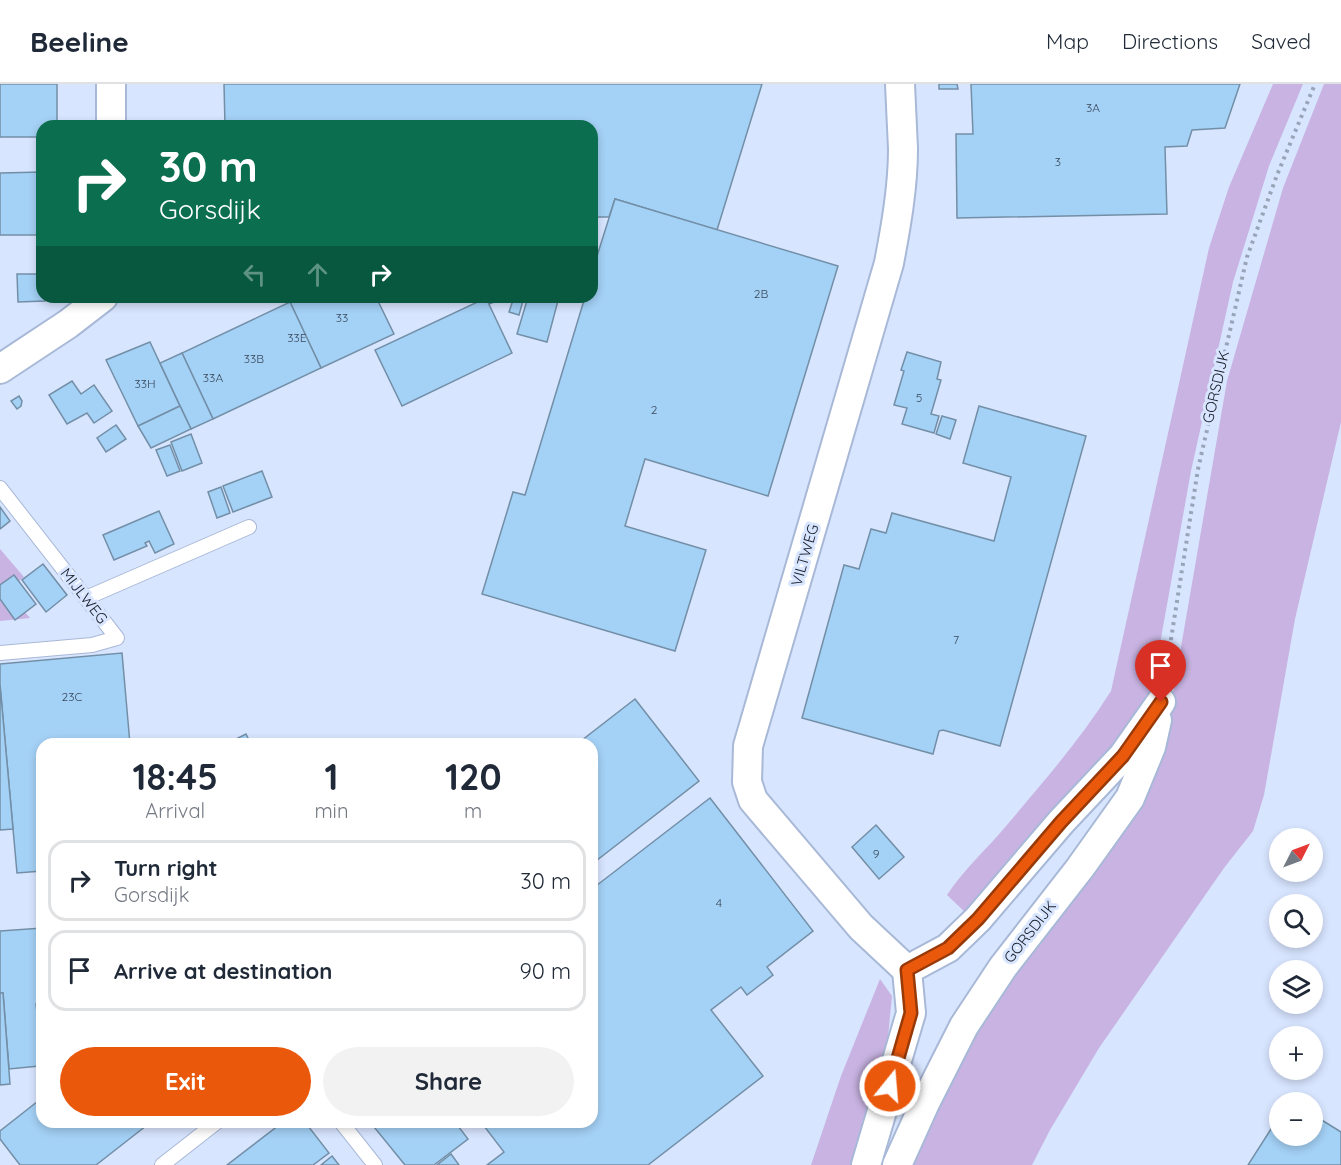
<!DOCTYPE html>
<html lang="en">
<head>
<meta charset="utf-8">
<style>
  :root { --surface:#fff; --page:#f2f2f3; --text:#1f2937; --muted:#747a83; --line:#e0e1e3; --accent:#ea580c }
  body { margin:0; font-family:Quicksand,sans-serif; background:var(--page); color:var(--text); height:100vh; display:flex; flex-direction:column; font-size:22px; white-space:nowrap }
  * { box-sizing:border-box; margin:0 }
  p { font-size:20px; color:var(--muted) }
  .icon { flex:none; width:33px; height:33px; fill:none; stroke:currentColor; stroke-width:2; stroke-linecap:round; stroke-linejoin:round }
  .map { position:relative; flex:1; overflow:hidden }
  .sheet { position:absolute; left:36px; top:654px; width:562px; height:390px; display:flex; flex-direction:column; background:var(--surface); border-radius:18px; box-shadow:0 3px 9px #0003 }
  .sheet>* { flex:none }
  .guide { position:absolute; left:36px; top:36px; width:562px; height:183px; border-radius:18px; box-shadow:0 3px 9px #0003; background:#0b6e4f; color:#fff; overflow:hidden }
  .needle { width:39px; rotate:48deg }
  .buttons { position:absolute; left:1269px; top:744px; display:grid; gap:12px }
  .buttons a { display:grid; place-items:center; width:54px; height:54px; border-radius:50%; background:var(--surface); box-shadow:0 3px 9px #0003; font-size:30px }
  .pin { position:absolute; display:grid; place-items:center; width:51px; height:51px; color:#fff; margin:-62px -26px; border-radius:50% 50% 50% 0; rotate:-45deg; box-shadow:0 0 6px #0007 }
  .pin .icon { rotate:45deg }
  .me { position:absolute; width:66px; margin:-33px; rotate:17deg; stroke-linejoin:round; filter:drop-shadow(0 0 4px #0008) }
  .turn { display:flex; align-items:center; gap:21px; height:126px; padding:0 24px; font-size:27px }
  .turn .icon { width:78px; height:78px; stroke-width:2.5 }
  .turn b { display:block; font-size:42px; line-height:51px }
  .lanes { display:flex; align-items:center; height:57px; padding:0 24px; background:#0003; justify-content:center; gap:30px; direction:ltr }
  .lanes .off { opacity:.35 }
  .eta { display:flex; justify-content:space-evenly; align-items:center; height:102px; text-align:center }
  .eta b { font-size:36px; font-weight:800; line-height:42px }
  .cta { display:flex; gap:12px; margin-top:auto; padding:12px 24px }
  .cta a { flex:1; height:69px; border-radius:36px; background:var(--accent); color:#fff; font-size:24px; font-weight:800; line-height:69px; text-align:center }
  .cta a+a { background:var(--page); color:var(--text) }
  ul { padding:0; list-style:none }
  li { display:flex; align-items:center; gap:18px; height:81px; margin:0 12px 9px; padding:0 12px; border:3px solid var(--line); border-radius:18px }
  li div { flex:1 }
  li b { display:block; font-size:22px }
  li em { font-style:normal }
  header { display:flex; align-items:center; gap:36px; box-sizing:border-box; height:84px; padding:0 30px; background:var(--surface); border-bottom:2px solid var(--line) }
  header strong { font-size:28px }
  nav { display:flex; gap:33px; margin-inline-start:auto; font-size:21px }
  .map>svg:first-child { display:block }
  .green { fill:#c8b3e2 }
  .building { fill:#a4d1f6; stroke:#738fa7; stroke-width:1.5 }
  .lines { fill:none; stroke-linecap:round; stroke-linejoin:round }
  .service-casing { stroke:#a8b8d7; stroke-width:16 }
  .minor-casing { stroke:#a8b8d7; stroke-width:32 }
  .path { stroke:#99a4b9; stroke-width:4; stroke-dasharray:3 4.5; stroke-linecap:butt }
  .service { stroke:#fff; stroke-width:14 }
  .minor { stroke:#fff; stroke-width:28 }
  .route-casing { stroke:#983908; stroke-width:15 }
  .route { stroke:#ea580c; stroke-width:10 }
  .labels { text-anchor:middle; stroke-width:6; stroke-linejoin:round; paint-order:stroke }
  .number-label { font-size:12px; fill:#3a495b }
  .street-label { font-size:15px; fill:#161c27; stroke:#d8e5ff }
</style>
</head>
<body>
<header>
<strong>Beeline</strong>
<nav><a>Map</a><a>Directions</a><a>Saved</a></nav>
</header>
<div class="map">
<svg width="1341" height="1081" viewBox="0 0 1341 1081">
  <rect width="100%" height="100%" fill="#d8e5ff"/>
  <g class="green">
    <path d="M1273,0H1303L1269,82L1233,198L1191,387L1149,621L968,831L947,811C964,785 987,765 1007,741C1043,698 1081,655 1111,607L1209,164L1229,103Z"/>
    <polygon points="1324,0 1341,0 1341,338 1295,535 1264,711 1253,747 1224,784 1099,964 1050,1046 1032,1081 897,1081 982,935 1133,732 1151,704 1162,673 1227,297 1283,104"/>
    <polygon points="0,465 24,493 6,507 30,534 0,537"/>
    <polygon points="880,895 892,912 888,953 851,1081 811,1081 841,992"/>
  </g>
  <g class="building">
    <polygon points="0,0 57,0 57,42 42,42 42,53 0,53"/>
    <polygon points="224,0 762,0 717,146 615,115 609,133 594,133 595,144 592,144 592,42 225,42"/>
    <polygon points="939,0 957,0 958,5 939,5"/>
    <polygon points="971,0 1240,0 1225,44 1192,46 1187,62 1165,63 1167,130 957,134 956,50 973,50"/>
    <polygon points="162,38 189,38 189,41 204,42 162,42"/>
    <polygon points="42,88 42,151 0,151 0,89"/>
    <polygon points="615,115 838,182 768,412 645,375 625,442 706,466 675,567 482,510 513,408 525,411 585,213 592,213 592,188"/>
    <polygon points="17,190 42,190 42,213 45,213 45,217 18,218"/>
    <polygon points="301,213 376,213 394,250 321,284 290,218"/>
    <polygon points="498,213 499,216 489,220 486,214"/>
    <polygon points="514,213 524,213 519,231 509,228"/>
    <polygon points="528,213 559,213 547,258 517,250"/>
    <polygon points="486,214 512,269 402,322 375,266"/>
    <polygon points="290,218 321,284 213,335 182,269"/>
    <polygon points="150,258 180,322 138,342 106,276"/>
    <polygon points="907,268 941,278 937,295 941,296 931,330 939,332 934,349 902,340 907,324 894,321 904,287 901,286"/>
    <polygon points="182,269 213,335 191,345 160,279"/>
    <polygon points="72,297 81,310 94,301 112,327 94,339 87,329 67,340 49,311"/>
    <polygon points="19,312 22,317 21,322 17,325 11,317"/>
    <polygon points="180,322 191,345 151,364 138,342"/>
    <polygon points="979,322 1086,352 1000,662 943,646 939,647 933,670 802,634 844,481 859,485 871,445 886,449 892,429 994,457 1011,393 963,379"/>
    <polygon points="942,332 956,336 950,355 936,350"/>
    <polygon points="116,341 126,355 106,368 97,354"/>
    <polygon points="191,350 202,379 182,387 171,358"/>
    <polygon points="170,361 180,387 167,392 156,366"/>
    <polygon points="262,387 272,413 233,428 223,402"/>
    <polygon points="221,403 230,429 217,434 208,408"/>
    <polygon points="0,423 10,437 0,445"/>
    <polygon points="159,427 174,460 155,469 149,457 145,459 147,462 114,476 103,451"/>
    <polygon points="43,480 67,511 46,528 22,496"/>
    <polygon points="14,491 36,520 15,536 0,515 0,501"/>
    <polygon points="122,569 130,660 42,660 42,787 17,789 0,601 0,580"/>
    <polygon points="0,601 13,745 0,746"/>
    <polygon points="635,615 699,697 592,780 592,660 577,660"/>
    <polygon points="246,650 251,660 226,660"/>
    <polygon points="710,714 813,847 767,883 773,891 747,911 741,903 711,926 763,992 648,1081 487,1081 504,1068 481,1038 592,1038 592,805"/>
    <polygon points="876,741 904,773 879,795 852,763"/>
    <polygon points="42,844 42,919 36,920 41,962 37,963 39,982 9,985 3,909 0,909 0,847"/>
    <polygon points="0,909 3,909 10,1000 0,1001"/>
    <polygon points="42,1014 42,1038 151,1038 96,1081 20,1081 0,1055 0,1047"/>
    <polygon points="1312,1030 1341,1048 1341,1081 1248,1081 1280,1031 1280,1052 1312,1052"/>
    <polygon points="283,1038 305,1038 329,1069 313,1081 227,1081"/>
    <polygon points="370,1038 455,1038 468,1055 434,1081 405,1081"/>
    <polygon points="451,1070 459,1081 437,1081"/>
    <polygon points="332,1072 339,1081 321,1081"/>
  </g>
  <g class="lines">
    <defs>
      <g id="service">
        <polyline points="0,404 117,554 92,561 0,569"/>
        <polyline points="86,514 249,443"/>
        <polyline points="341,1038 375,1081"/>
        <polyline points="162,1081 217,1038"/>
      </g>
      <g id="minor">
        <polyline points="111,0 111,42"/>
        <path d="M900,0C901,22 902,43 903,65C903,103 896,142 889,179L748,662L747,698L753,716L861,843L907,886"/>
        <polyline points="0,285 68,240 103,213"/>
        <polyline points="866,1081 911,929 907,886 948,864 978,835 1061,738 1123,672 1161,618"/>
        <polyline points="897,1081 925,1019 964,942 1003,883 1080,784 1130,714 1151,663 1157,636"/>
      </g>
    </defs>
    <use href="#service" class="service-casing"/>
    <use href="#minor" class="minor-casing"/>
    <polyline class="path" points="1165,593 1198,385 1247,173 1277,91 1315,0"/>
    <use href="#service" class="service"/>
    <use href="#minor" class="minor"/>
  </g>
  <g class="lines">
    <defs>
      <polyline id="route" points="890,1002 911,929 907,886 948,864 978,835 1061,738 1123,672 1161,618"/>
    </defs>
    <use href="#route" class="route-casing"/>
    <use href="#route" class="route"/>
  </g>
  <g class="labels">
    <g class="number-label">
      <text x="1093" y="28">3A</text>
      <text x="1058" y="82">3</text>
      <text x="761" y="214">2B</text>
      <text x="342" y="238">33</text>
      <text x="297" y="258">33E</text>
      <text x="254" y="279">33B</text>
      <text x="213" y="298">33A</text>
      <text x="145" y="304">33H</text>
      <text x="919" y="318">5</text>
      <text x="654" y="330">2</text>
      <text x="956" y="560">7</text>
      <text x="72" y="617">23C</text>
      <text x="876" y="774">9</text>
      <text x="719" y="823">4</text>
    </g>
    <g class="street-label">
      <text transform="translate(1216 303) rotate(-77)" y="5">GORSDIJK</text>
      <text transform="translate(805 471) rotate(-74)" y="5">VILTWEG</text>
      <text transform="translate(84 512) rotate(52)" y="5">MIJLWEG</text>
      <text transform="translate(1030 848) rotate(-52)" y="5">GORSDIJK</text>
    </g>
  </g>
</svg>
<div class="buttons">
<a><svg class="needle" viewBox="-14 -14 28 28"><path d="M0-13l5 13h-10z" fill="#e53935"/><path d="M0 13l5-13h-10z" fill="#747a83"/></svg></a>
<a><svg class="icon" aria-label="search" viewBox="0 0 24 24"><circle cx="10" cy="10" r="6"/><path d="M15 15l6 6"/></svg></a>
<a><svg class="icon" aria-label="layers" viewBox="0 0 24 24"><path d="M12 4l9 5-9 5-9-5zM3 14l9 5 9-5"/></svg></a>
<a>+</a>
<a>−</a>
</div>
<div class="pin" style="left:1161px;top:618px;background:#d93025"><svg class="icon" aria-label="arrive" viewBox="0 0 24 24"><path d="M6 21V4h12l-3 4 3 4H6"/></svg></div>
<svg class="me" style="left:890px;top:1002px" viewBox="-20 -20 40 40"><circle r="17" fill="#ea580c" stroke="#fff" stroke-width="3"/><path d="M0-11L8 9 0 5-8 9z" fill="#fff"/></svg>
<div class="guide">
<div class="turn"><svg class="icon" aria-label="right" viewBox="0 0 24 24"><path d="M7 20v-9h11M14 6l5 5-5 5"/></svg><div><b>30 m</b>Gorsdijk</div></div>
<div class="lanes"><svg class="icon off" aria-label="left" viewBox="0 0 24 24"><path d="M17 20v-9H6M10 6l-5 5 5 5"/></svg><svg class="icon off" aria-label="ahead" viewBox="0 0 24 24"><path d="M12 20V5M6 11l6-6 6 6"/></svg><svg class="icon" aria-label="right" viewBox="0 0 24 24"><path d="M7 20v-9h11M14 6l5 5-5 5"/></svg></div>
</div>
<section class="sheet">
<div class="eta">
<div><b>18:45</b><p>Arrival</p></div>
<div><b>1</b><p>min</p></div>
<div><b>120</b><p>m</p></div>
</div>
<ul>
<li><svg class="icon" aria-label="right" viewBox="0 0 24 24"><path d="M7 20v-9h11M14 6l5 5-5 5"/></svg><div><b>Turn right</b><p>Gorsdijk</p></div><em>30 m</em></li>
<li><svg class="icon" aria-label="arrive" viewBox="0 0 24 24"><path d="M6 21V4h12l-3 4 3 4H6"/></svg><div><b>Arrive at destination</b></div><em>90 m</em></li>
</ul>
<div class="cta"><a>Exit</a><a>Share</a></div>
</section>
</div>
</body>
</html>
